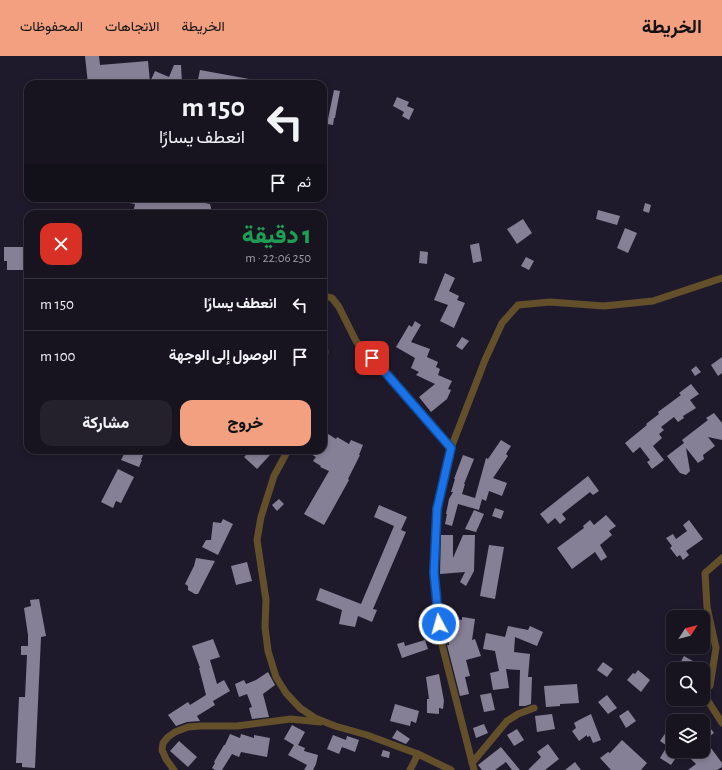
<!DOCTYPE html>
<html lang="ar">
<head>
<meta charset="utf-8">
<style>
  :root { --surface:#171420; --page:#24212d; --text:#f1f3f6; --muted:#9e9ea5; --line:#36333e; --accent:#f2a080 }
  body { margin:0; font-family:"Alegreya Sans",Vazirmatn,sans-serif; background:var(--page); color:var(--text); direction:rtl; height:100vh; display:flex; flex-direction:column; font-size:15px; white-space:nowrap }
  * { box-sizing:border-box; margin:0 }
  p { font-size:13px; color:var(--muted) }
  .icon { flex:none; width:22px; height:22px; fill:none; stroke:currentColor; stroke-width:2; stroke-linecap:round; stroke-linejoin:round }
  .map { position:relative; flex:1; overflow:hidden; direction:ltr }
  .side { position:absolute; left:24px; top:154px; width:303px; height:244px; display:flex; flex-direction:column; background:var(--surface); border-radius:12px; box-shadow:0 2px 6px #0003,0 0 0 1px var(--line); direction:rtl }
  .side>* { flex:none }
  .top-card { position:absolute; left:24px; top:24px; width:303px; height:122px; border-radius:12px; box-shadow:0 2px 6px #0003,0 0 0 1px var(--line); direction:rtl; background:#171420; color:var(--text); overflow:hidden }
  .needle { width:26px; rotate:54deg }
  .tools { position:absolute; left:666px; top:554px; display:grid; gap:8px }
  .tools a { display:grid; place-items:center; width:44px; height:44px; border-radius:8px; background:var(--surface); box-shadow:0 2px 6px #0003,0 0 0 1px var(--line); font-size:20px }
  .pin { position:absolute; display:grid; place-items:center; width:34px; height:34px; color:#fff; margin:-17px; border-radius:8px; box-shadow:0 2px 6px #0006 }
  .me { position:absolute; width:44px; margin:-22px; rotate:354deg; stroke-linejoin:round; filter:drop-shadow(0 0 3px #0008) }
  .turn { display:flex; align-items:center; gap:14px; height:84px; padding:0 16px; font-size:18px }
  .turn .icon { width:52px; height:52px; stroke-width:2.5 }
  .turn b { display:block; font-size:28px; line-height:34px }
  .then { display:flex; align-items:center; height:38px; padding:0 16px; background:#0003; gap:8px; font-size:15px }
  .round { display:grid; place-items:center; flex:none; width:42px; height:42px; border-radius:12px; background:var(--page) }
  .head { display:flex; align-items:center; justify-content:space-between; height:68px; padding:0 16px }
  h1 { font-size:24px; font-weight:800; line-height:30px; color:#1e9e55 }
  .button { display:flex; gap:8px; margin-top:auto; padding:8px 16px }
  .button a { flex:1; height:46px; border-radius:12px; background:var(--accent); color:#111; font-size:16px; font-weight:800; line-height:46px; text-align:center }
  .button a+a { background:var(--page); color:var(--text) }
  ul { padding:0; list-style:none }
  li { display:flex; align-items:center; gap:12px; height:52px; padding:0 16px; border-top:1px solid var(--line) }
  li div { flex:1 }
  li b { display:block; font-size:15px }
  li em { font-style:normal }
  header { display:flex; align-items:center; gap:24px; box-sizing:border-box; height:56px; padding:0 20px; background:var(--accent); color:#111 }
  header strong { font-size:19px }
  nav { display:flex; gap:22px; margin-inline-start:auto; font-size:14px }
  .map>svg:first-child { display:block }
  .building { fill:#868096 }
  .lines { fill:none; stroke-linecap:round; stroke-linejoin:round }
  .minor { stroke:#63502b; stroke-width:7 }
  .route-casing { stroke:#114b97; stroke-width:10 }
  .route { stroke:#1a73e8; stroke-width:7 }
</style>
</head>
<body>
<header>
<strong>الخريطة</strong>
<nav><a>الخريطة</a><a>الاتجاهات</a><a>المحفوظات</a></nav>
</header>
<div class="map">
<svg width="722" height="714" viewBox="0 0 722 714">
  <rect width="100%" height="100%" fill="#1f1a2b"/>
  <g class="building">
    <polygon points="85,0 99,0 100,9 148,5 150,26 155,15 169,21 174,9 181,9 182,28 88,28"/>
    <polygon points="200,14 260,25 260,28 197,28"/>
    <polygon points="334,34 340,35 336,56 335,62 334,62 333,69 327,68"/>
    <polygon points="397,41 409,46 407,50 414,53 409,64 402,60 404,56 393,50"/>
    <polygon points="119,142 179,142 210,148 211,152 210,158 176,158 176,156 165,154 156,155 156,158 141,158 133,157 135,148 118,145"/>
    <polygon points="645,147 651,149 649,157 643,155"/>
    <polygon points="598,154 620,160 617,169 596,163"/>
    <polygon points="523,163 532,177 517,188 507,173"/>
    <polygon points="625,172 637,177 628,197 617,192"/>
    <polygon points="479,187 482,205 473,207 470,189"/>
    <polygon points="4,191 28,191 28,214 7,214 7,205 4,205"/>
    <polygon points="420,195 428,196 427,208 419,207"/>
    <polygon points="526,201 534,205 529,214 521,210"/>
    <polygon points="445,217 455,222 449,235 459,240 457,244 465,247 454,272 440,265 448,249 434,244"/>
    <polygon points="415,265 421,269 411,286 430,293 427,301 438,306 436,311 440,313 438,319 452,325 448,333 451,334 447,343 431,356 419,341 435,328 416,319 419,316 411,312 415,302 396,291 409,269 412,271"/>
    <polygon points="462,281 469,285 462,294 456,290"/>
    <polygon points="722,301 722,317 718,320 711,309"/>
    <polygon points="696,310 701,316 695,320 691,314"/>
    <polygon points="691,328 699,338 690,344 696,352 683,360 684,362 678,366 674,361 661,371 664,374 659,378 662,382 653,390 664,404 652,413 647,406 650,404 640,391 633,397 625,387 647,369 646,368 659,358 658,356 681,339 679,337"/>
    <polygon points="714,357 722,367 722,384 708,381 715,390 703,399 704,403 698,407 686,392 690,415 686,419 680,417 667,400 684,387 682,384 708,364 706,362"/>
    <polygon points="325,376 336,383 337,381 349,388 351,384 363,389 359,399 360,399 348,423 349,424 324,469 304,458 329,415 320,411 321,410 313,405 316,401 303,394 323,394 323,379"/>
    <polygon points="501,384 511,390 506,398 508,400 493,422 507,427 502,440 489,435 486,445 482,443 479,454 458,448 452,470 445,468 447,458 446,458 449,443 453,436 451,436 455,423 454,423 463,399 474,403 464,428 465,428 462,438 475,442 486,402 488,403"/>
    <polygon points="126,394 145,394 141,404 142,404 139,411 121,404"/>
    <polygon points="251,394 265,394 270,399 257,413 244,401"/>
    <polygon points="118,413 134,421 121,447 116,445 113,452 101,446"/>
    <polygon points="588,420 599,435 593,439 590,436 562,458 566,463 560,468 555,462 548,468 540,458"/>
    <polygon points="279,443 284,448 277,455 272,449"/>
    <polygon points="379,449 407,461 401,474 406,476 373,553 377,554 372,566 358,560 355,571 339,568 342,554 316,544 320,532 361,548 394,470 374,461"/>
    <polygon points="495,452 504,455 501,463 492,460"/>
    <polygon points="474,454 484,458 476,476 465,473"/>
    <polygon points="606,459 616,470 609,475 612,479 600,489 607,501 601,505 595,496 572,513 557,492 584,472 583,470 590,464 594,469"/>
    <polygon points="223,463 233,468 218,499 202,491 206,484 211,484 213,466 221,467"/>
    <polygon points="689,464 703,483 686,495 689,499 683,504 680,499 677,501 670,492 672,490 666,482 673,478 676,483 687,475 683,469"/>
    <polygon points="441,479 453,479 453,502 463,479 475,479 474,515 466,530 460,526 465,516 440,518"/>
    <polygon points="489,489 504,491 495,543 480,540"/>
    <polygon points="196,502 215,505 198,538 195,538 188,534 188,530 185,528 194,510"/>
    <polygon points="247,506 252,525 236,529 231,510"/>
    <polygon points="39,543 46,580 41,581 35,712 22,711 22,707 16,707 19,641 25,641 27,599 21,599 21,590 28,590 28,579 24,552 31,550 30,544"/>
    <polygon points="444,561 462,564 462,561 475,563 472,584 475,583 481,600 466,604 470,620 465,621 469,638 460,640 447,589 449,589 448,573 444,572"/>
    <polygon points="508,570 528,574 530,570 543,576 537,590 515,581 514,596 530,598 528,621 532,621 531,648 525,650 519,650 520,614 506,613 509,632 493,634 490,617 499,615 495,595 483,593 486,577 505,581"/>
    <polygon points="213,583 220,601 210,604 217,628 224,624 230,635 213,645 215,649 197,660 200,665 187,666 176,670 168,659 188,646 190,649 206,639 199,612 200,612 192,590"/>
    <polygon points="425,584 428,593 402,602 397,588 404,586 405,590"/>
    <polygon points="684,600 698,608 695,613 683,613 678,611"/>
    <polygon points="603,606 613,613 607,621 597,614"/>
    <polygon points="638,614 650,624 641,636 627,624 633,617 635,618"/>
    <polygon points="268,616 275,629 263,638 269,661 252,663 249,652 252,651 247,638 239,641 235,628 244,624 246,628 256,624"/>
    <polygon points="439,618 444,645 443,653 439,652 439,658 427,657 427,643 429,643 426,621"/>
    <polygon points="577,628 579,647 560,648 560,650 546,651 544,630"/>
    <polygon points="491,637 495,654 484,656 480,639"/>
    <polygon points="607,639 617,652 608,658 598,646"/>
    <polygon points="395,648 419,655 416,667 411,665 410,670 390,665"/>
    <polygon points="628,654 636,665 626,672 619,660"/>
    <polygon points="552,658 555,673 537,676 535,660"/>
    <polygon points="591,658 601,684 593,687 590,680 587,681 587,679 579,685 572,675 576,672 574,667 579,664"/>
    <polygon points="673,666 673,688 670,692 660,685"/>
    <polygon points="484,668 488,677 476,682 473,672"/>
    <polygon points="292,669 305,676 298,689 305,692 304,695 318,699 316,708 313,714 304,714 307,709 288,699 294,689 284,683"/>
    <polygon points="708,669 714,677 705,684 722,707 722,711 717,714 688,714 696,708 689,701 696,695 703,695 703,673"/>
    <polygon points="517,673 524,684 514,690 507,679"/>
    <polygon points="397,674 410,683 406,688 392,682"/>
    <polygon points="230,678 240,682 241,678 254,682 254,679 270,682 267,701 241,696 239,701 232,698 222,714 215,714 212,712 215,707 214,706 224,689 225,689"/>
    <polygon points="333,679 346,684 347,680 359,684 355,696 342,691 339,698 327,693"/>
    <polygon points="622,684 647,707 641,714 611,714 600,702 608,696 610,697"/>
    <polygon points="179,685 197,701 188,711 170,695"/>
    <polygon points="548,688 559,703 545,714 528,714 541,701 537,696"/>
    <polygon points="501,691 520,714 512,714 506,706 495,714 482,714 478,709"/>
    <polygon points="666,692 677,700 671,709 660,702"/>
    <polygon points="383,694 390,696 389,702 381,700"/>
    <polygon points="575,706 581,714 565,714"/>
  </g>
  <g class="lines">
    <g class="minor">
      <polyline points="323,242 325,240 332,242 339,251 356,285 365,296 379,308 451,392"/>
      <polyline points="323,283 325,296 323,307"/>
      <polyline points="288,394 274,420 261,461 257,484 266,544 265,571 268,595 276,621 286,637 300,652 315,662 335,670 367,679 418,698 451,714"/>
      <polyline points="703,635 710,630 716,592 707,551 705,517 722,502"/>
      <polyline points="703,637 722,667"/>
      <polyline points="472,707 507,665 518,658 534,652"/>
      <polyline points="174,714 166,703 162,694 163,687 168,681 175,676 188,671 200,670 237,670 291,663 320,666"/>
      <polyline points="410,714 418,698"/>
      <polyline points="474,714 440,581 434,517 437,453 451,392 485,304 502,267 518,249 550,246 604,250 653,245 722,222"/>
    </g>
  </g>
  <g class="lines">
    <defs>
      <polyline id="route" points="372,302 378,308 451,392 437,453 434,517 439,568"/>
    </defs>
    <use href="#route" class="route-casing"/>
    <use href="#route" class="route"/>
  </g>
</svg>
<div class="tools">
<a><svg class="needle" viewBox="-14 -14 28 28"><path d="M0-13l5 13h-10z" fill="#e53935"/><path d="M0 13l5-13h-10z" fill="#9e9ea5"/></svg></a>
<a><svg class="icon" aria-label="search" viewBox="0 0 24 24"><circle cx="10" cy="10" r="6"/><path d="M15 15l6 6"/></svg></a>
<a><svg class="icon" aria-label="layers" viewBox="0 0 24 24"><path d="M12 4l9 5-9 5-9-5zM3 14l9 5 9-5"/></svg></a>
</div>
<div class="pin" style="left:372px;top:302px;background:#d93025"><svg class="icon" aria-label="arrive" viewBox="0 0 24 24"><path d="M6 21V4h12l-3 4 3 4H6"/></svg></div>
<svg class="me" style="left:439px;top:568px" viewBox="-20 -20 40 40"><circle r="17" fill="#1a73e8" stroke="#fff" stroke-width="3"/><path d="M0-11L8 9 0 5-8 9z" fill="#fff"/></svg>
<div class="top-card">
<div class="turn"><svg class="icon" aria-label="left" viewBox="0 0 24 24"><path d="M17 20v-9H6M10 6l-5 5 5 5"/></svg><div><b>150 m</b>انعطف يسارًا</div></div>
<div class="then">ثم<svg class="icon" aria-label="arrive" viewBox="0 0 24 24"><path d="M6 21V4h12l-3 4 3 4H6"/></svg></div>
</div>
<section class="side">
<div class="head"><div><h1>1 دقيقة</h1><p>250 m · 22:06</p></div><a class="round" style="background:#d93025;color:#fff"><svg class="icon" aria-label="close" viewBox="0 0 24 24"><path d="M6 6l12 12M18 6L6 18"/></svg></a></div>
<ul>
<li><svg class="icon" aria-label="left" viewBox="0 0 24 24"><path d="M17 20v-9H6M10 6l-5 5 5 5"/></svg><div><b>انعطف يسارًا</b></div><em>150 m</em></li>
<li><svg class="icon" aria-label="arrive" viewBox="0 0 24 24"><path d="M6 21V4h12l-3 4 3 4H6"/></svg><div><b>الوصول إلى الوجهة</b></div><em>100 m</em></li>
</ul>
<div class="button"><a>خروج</a><a>مشاركة</a></div>
</section>
</div>
</body>
</html>
